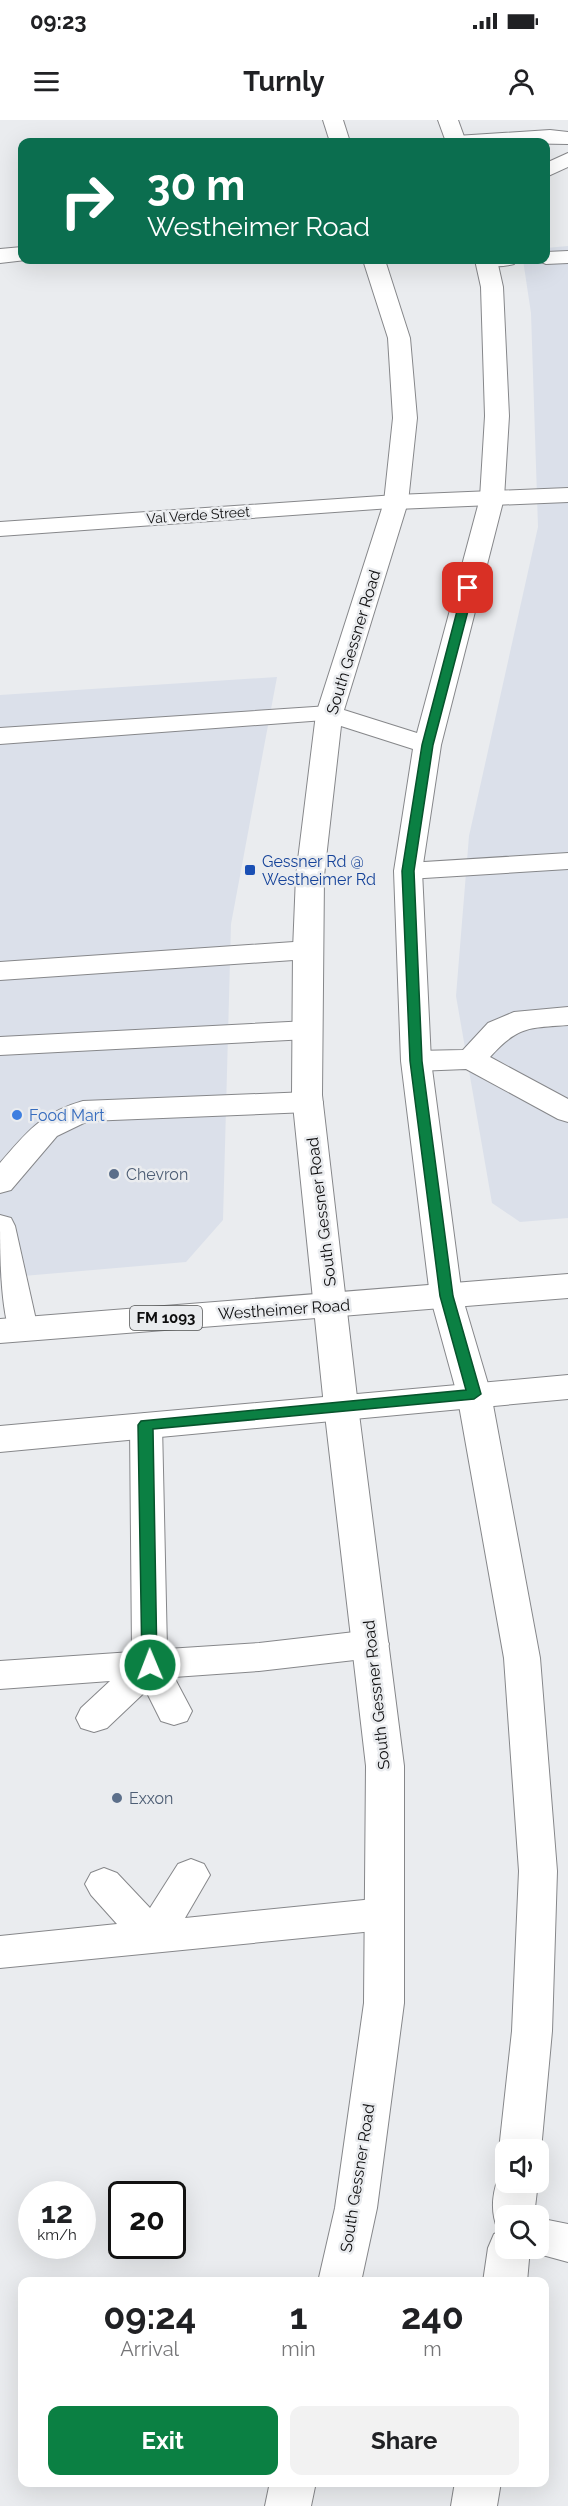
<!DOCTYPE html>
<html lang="en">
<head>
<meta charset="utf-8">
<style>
  :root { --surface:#fff; --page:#f2f2f2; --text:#202124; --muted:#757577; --accent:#0b8043 }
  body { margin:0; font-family:Raleway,sans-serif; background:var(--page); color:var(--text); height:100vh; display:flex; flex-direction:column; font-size:22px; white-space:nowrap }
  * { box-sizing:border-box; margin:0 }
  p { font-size:20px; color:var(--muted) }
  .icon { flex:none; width:33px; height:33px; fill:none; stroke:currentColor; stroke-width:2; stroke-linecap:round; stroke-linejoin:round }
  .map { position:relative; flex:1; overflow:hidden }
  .panel { position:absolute; left:18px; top:2157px; width:531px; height:210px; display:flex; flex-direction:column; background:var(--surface); border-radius:12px; box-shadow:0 6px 24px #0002 }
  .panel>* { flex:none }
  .banner { position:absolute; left:18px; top:18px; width:532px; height:126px; border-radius:12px; box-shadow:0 6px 24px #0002; background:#0b6e4f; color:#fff; overflow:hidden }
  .controls { position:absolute; left:495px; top:2019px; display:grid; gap:12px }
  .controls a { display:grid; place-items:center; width:54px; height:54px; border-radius:12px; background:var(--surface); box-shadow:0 6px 24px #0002; font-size:30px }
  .speed { position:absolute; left:18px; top:2061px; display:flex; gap:12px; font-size:30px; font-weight:700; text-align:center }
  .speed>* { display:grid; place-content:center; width:78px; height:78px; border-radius:50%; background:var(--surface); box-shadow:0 6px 24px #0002; line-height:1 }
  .speed small { font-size:15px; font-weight:400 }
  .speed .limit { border:3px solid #111; border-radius:9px; background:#fff; color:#111 }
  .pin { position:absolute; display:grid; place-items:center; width:51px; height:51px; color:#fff; margin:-26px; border-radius:12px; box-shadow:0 3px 9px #0006 }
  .me { position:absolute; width:66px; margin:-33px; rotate:359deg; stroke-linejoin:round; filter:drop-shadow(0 0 4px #0008) }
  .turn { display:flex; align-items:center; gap:21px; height:126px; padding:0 30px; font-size:27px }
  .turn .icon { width:78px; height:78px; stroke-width:2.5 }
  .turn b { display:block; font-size:42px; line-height:51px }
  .eta { display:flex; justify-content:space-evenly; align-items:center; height:102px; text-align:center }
  .eta b { font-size:36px; font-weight:700; line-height:42px }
  .button { display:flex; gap:12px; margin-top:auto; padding:12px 30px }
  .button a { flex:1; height:69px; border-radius:12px; background:var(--accent); color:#fff; font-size:24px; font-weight:700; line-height:69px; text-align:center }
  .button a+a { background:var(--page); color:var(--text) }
  .status { display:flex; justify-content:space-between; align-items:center; height:42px; padding:0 30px; background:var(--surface); direction:ltr }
  .status svg { height:16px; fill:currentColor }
  header { display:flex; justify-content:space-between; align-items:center; height:78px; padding:0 30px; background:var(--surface); font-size:27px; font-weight:700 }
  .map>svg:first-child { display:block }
  .built { fill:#dbe0ea }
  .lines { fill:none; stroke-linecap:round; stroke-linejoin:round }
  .lane-casing { stroke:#86878a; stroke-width:2 }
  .street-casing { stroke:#86878a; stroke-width:2 }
  .secondary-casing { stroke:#86878a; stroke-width:2 }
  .primary-casing { stroke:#86878a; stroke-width:2 }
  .lane { fill:#fff; fill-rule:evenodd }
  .street { fill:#fff; fill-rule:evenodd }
  .secondary { fill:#fff; fill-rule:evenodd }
  .primary { fill:#fff; fill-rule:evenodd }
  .route { fill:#0b8043; stroke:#07532c; stroke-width:1.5 }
  .transit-dot { fill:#1a4fb4; stroke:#eaecef; stroke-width:2 }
  .shop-dot { fill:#3f7fe0; stroke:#eaecef; stroke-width:2 }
  .service-dot { fill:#5c6f8a; stroke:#eaecef; stroke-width:2 }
  .labels { text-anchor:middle; stroke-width:5; stroke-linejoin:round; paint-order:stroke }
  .far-street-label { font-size:14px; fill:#0e0e0f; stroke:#eaecef }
  .shield { fill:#eaecef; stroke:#505152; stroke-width:1.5 }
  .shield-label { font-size:15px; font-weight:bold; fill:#0e0e0f }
  .street-label { font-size:16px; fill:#0e0e0f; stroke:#eaecef }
  .transit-label { font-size:16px; fill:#164399; stroke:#eaecef; text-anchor:start }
  .shop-label { font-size:16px; fill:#366cbe; stroke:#eaecef; text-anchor:start }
  .service-label { font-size:16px; fill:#4e5e75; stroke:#eaecef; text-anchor:start }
</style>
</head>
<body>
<div class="status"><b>09:23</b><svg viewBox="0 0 49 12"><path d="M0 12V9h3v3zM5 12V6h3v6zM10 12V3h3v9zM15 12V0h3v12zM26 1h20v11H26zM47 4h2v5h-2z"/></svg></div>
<header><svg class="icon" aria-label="menu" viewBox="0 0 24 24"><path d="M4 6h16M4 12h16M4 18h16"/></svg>Turnly<svg class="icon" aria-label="person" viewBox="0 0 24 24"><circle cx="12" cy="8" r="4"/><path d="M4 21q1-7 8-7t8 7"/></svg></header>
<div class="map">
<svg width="568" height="2386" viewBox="0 0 568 2386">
  <rect width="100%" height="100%" fill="#eaecef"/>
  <g class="built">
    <polygon points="568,126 568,1098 520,1102 492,1083 456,876 469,716 538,407 531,193 523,140 546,140 546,128"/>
    <polygon points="277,557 231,804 223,1100 186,1142 0,1158 0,575"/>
  </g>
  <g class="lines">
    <defs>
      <g id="lane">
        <polygon points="550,10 568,12 568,24 446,22 449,18 456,16"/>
        <polygon points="568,33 568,47 546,57 546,43"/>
        <polygon points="568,131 568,143 546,144 537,140 546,140 546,132"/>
        <path d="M476,140H517L514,144C503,147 490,147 479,144Z"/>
        <polygon points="568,368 568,382 396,389 388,387 384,382 388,377 396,375"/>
        <polygon points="329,586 338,589 342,594 338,599 0,624 0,608"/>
        <polygon points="568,733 568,749 408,759 398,757 394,751 398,745 408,743"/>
        <polygon points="308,821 318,824 322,830 318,836 308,839 0,860 0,842"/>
        <path d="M568,887V905C528,908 518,906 490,937L568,979V1002L558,999L466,949L416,951L406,948L402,941L406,934L416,931L463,930L488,903L514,892Z"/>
        <polygon points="308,901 318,903 322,910 318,917 308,919 0,935 0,917"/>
        <path d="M308,972L318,975L323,982L318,989L308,992L88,1001L57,1016L11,1070L0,1073V1043C27,1012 41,993 83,981Z"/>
        <path d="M0,1095L11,1098L15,1106L38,1209L33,1217L22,1220L11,1217C0,1186 0,1131 0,1095Z"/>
        <polygon points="146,1293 158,1296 162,1305 167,1529 259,1523 372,1510 384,1514 389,1524 384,1534 372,1538 259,1551 174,1557 192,1591 187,1601 174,1605 161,1601 146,1571 107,1608 94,1612 81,1608 76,1598 81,1588 110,1561 0,1569 0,1541 132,1532 130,1305 134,1296"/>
        <polygon points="191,1739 204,1744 210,1755 185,1798 384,1778 397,1783 403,1794 397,1805 384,1810 0,1848 0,1816 117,1804 91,1775 85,1764 91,1753 104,1748 117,1753 150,1788 178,1744"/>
        <polygon points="538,2098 568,2104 568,2142 524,2130 523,2128 538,2128"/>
      </g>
      <g id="street">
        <polygon points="22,127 22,140 26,140 0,143 0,129"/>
        <polygon points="396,375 405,377 408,382 405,387 0,416 0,402"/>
      </g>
      <g id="secondary">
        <polygon points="323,0 343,0 350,22 330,22"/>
        <polygon points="438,0 458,0 466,22 446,22"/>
        <polygon points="363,140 385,140 410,218 417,298 408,382 344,590 417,613 480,378 485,296 481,167 475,140 497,140 503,167 509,296 504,378 441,625 422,751 431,941 462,1176 491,1274 540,1538 557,1751 552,1911 541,2030 538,2035 538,2030 506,2030 506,2044 499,2030 512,1911 519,1751 504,1538 457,1274 430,1176 401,941 394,751 413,629 341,606 324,756 322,975 358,1286 404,1646 404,1883 377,2088 361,2162 318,2162 335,2088 364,1883 366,1646 324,1286 292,975 293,830 296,756 316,594 384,382 393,298 388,218"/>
        <path d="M506,2047V2062H538L534,2096H506V2128H530L527,2162H483L488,2128L494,2114L501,2111L498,2110C489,2089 493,2069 502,2048Z"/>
        <polygon points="270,2362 316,2362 311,2386 265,2386"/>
        <polygon points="455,2362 501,2362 497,2386 451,2386"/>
      </g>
      <g id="primary">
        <polygon points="568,1154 568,1178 0,1223 0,1199"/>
        <polygon points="568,1255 568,1279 0,1332 0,1306"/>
      </g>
    </defs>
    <use href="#lane" class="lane-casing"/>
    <use href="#street" class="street-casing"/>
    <use href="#secondary" class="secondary-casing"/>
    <use href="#primary" class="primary-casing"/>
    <use href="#lane" class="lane"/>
    <use href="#street" class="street"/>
    <use href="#secondary" class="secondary"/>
    <use href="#primary" class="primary"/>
  </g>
  <polygon class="route" points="468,465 474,468 433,625 414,751 422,941 453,1176 481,1274 474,1279 153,1309 157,1545 155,1549 144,1549 142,1545 138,1305 141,1301 466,1270 440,1176 410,941 402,751 422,625 463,468"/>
  <rect class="transit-dot" x="244" y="744" width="12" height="12" rx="3"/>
  <circle class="shop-dot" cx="17" cy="995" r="6"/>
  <g class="service-dot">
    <circle cx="114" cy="1054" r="6"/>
    <circle cx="117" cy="1678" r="6"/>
  </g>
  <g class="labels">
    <g class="far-street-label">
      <text transform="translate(198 395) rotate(-4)" y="5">Val Verde Street</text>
    </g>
    <rect class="shield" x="130" y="1186" width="72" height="24" rx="4.5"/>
    <g class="shield-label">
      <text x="166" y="1203">FM 1093</text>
    </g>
    <g class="street-label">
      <text transform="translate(353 522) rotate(-73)" y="6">South Gessner Road</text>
      <text transform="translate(321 1092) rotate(-97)" y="6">South Gessner Road</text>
      <text transform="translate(284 1189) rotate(-4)" y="6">Westheimer Road</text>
      <text transform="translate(376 1575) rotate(-96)" y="6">South Gessner Road</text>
      <text transform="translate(357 2058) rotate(-81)" y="6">South Gessner Road</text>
    </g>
    <g class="transit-label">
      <text x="262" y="747">Gessner Rd @<tspan x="262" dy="18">Westheimer Rd</tspan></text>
    </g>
    <g class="shop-label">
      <text x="29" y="1001">Food Mart</text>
    </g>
    <g class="service-label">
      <text x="126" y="1060">Chevron</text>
      <text x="129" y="1684">Exxon</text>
    </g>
  </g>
</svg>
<div class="controls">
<a><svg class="icon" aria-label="sound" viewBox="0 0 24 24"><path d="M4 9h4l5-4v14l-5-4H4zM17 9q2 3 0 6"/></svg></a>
<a><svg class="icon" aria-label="search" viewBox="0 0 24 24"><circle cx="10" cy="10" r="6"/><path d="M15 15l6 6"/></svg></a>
</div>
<div class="speed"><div>12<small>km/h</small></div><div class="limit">20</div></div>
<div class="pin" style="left:468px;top:468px;background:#d93025"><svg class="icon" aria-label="arrive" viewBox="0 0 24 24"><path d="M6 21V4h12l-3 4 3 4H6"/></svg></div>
<svg class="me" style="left:150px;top:1545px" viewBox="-20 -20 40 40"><circle r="17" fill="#0b8043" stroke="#fff" stroke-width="3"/><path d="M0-11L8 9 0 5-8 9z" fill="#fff"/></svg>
<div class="banner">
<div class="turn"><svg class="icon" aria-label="right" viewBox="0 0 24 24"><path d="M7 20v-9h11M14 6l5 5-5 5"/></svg><div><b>30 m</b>Westheimer Road</div></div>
</div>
<section class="panel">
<div class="eta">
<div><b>09:24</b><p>Arrival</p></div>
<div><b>1</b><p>min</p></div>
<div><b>240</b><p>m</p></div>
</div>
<div class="button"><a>Exit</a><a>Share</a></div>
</section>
</div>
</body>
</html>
